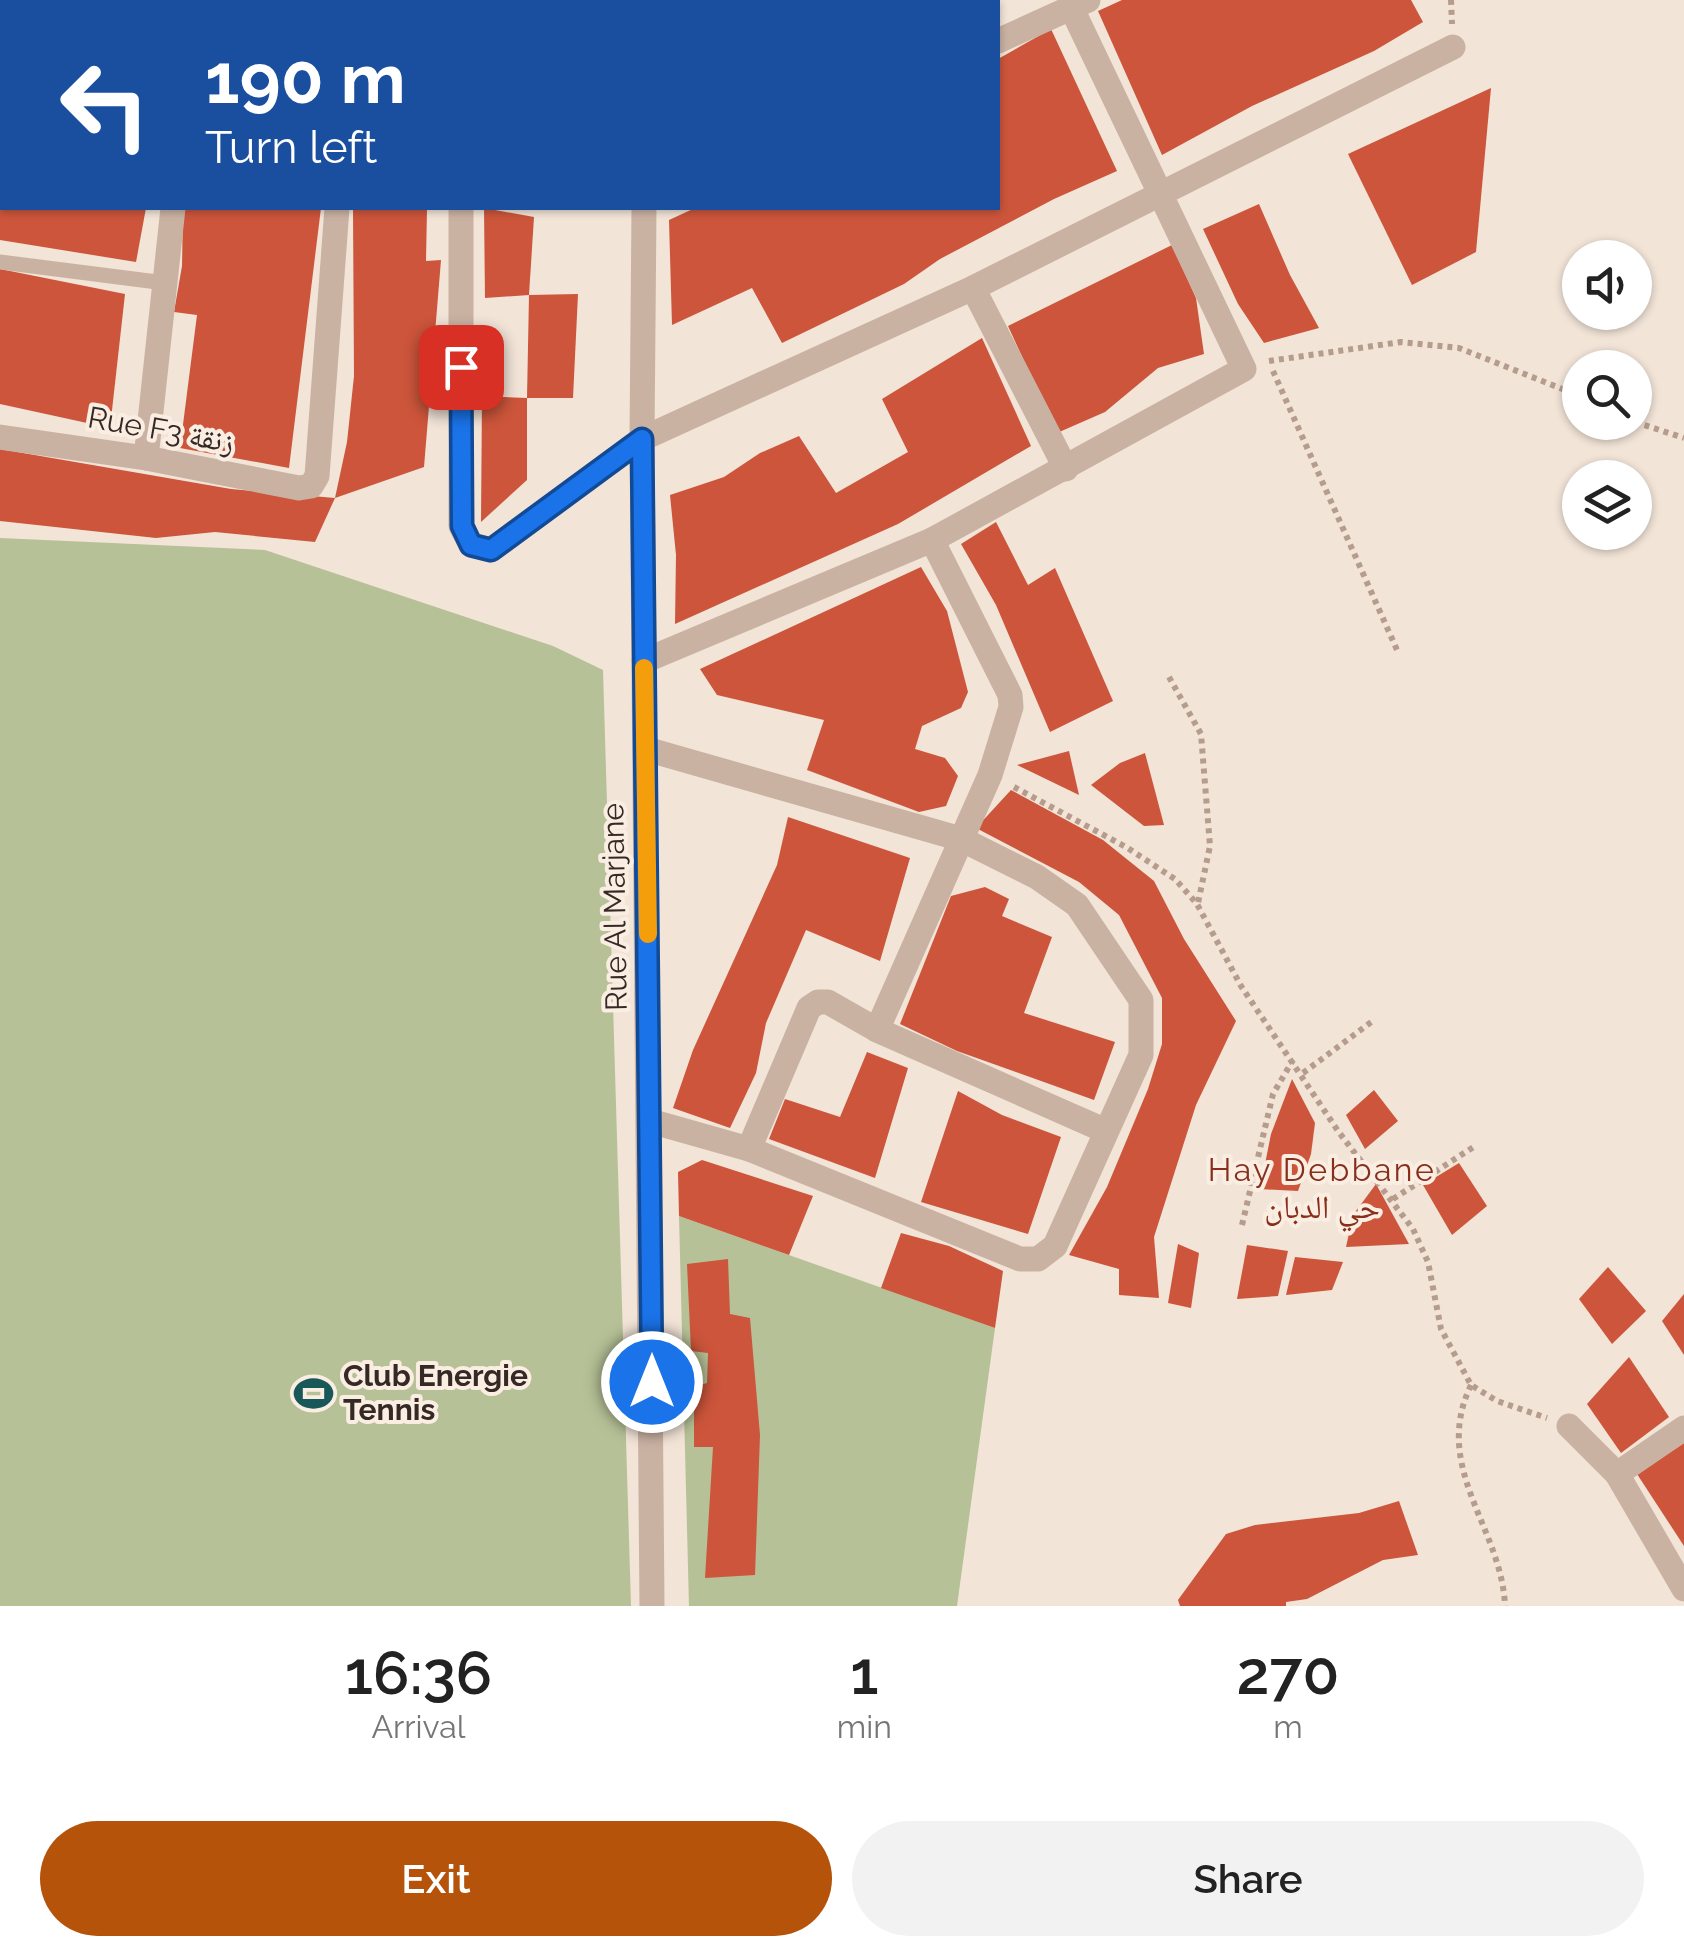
<!DOCTYPE html>
<html lang="en">
<head>
<meta charset="utf-8">
<style>
  :root { --surface:#fff; --page:#f2f2f2; --text:#222; --muted:#767676; --accent:#b45309 }
  body { margin:0; font-family:Raleway,"Noto Naskh Arabic",sans-serif; background:var(--page); color:var(--text); height:100vh; display:flex; flex-direction:column; font-size:38px; white-space:nowrap }
  * { box-sizing:border-box; margin:0 }
  p { font-size:32px; color:var(--muted) }
  .icon { flex:none; width:55px; height:55px; fill:none; stroke:currentColor; stroke-width:2; stroke-linecap:round; stroke-linejoin:round }
  .map { position:relative; height:1606px; overflow:hidden }
  .side { display:flex; flex-direction:column; background:var(--surface); flex:1 }
  .side>* { flex:none }
  .hud { position:absolute; left:0px; top:0px; width:1000px; height:210px; box-shadow:0 2px 8px #0004; background:#1a4fa0; color:#fff; overflow:hidden }
  .tools { position:absolute; left:1562px; top:240px; display:grid; gap:20px }
  .tools a { display:grid; place-items:center; width:90px; height:90px; border-radius:50%; background:var(--surface); box-shadow:0 2px 8px #0004; font-size:50px }
  .pin { position:absolute; display:grid; place-items:center; width:85px; height:85px; color:#fff; margin:-42px; border-radius:20px; box-shadow:0 5px 15px #0006 }
  .me { position:absolute; width:110px; margin:-55px; rotate:0deg; stroke-linejoin:round; filter:drop-shadow(0 0 8px #0008) }
  .turn { display:flex; align-items:center; gap:35px; height:210px; padding:0 40px; font-size:45px }
  .turn .icon { width:130px; height:130px; stroke-width:2.5 }
  .turn b { display:block; font-size:70px; line-height:85px }
  .eta { display:flex; justify-content:space-evenly; align-items:center; height:170px; text-align:center }
  .eta b { font-size:60px; font-weight:600; line-height:70px }
  .action { display:flex; gap:20px; margin-top:auto; padding:20px 40px }
  .action a { flex:1; height:115px; border-radius:60px; background:var(--accent); color:#fff; font-size:40px; font-weight:600; line-height:115px; text-align:center }
  .action a+a { background:var(--page); color:var(--text) }
  .map>svg:first-child { display:block }
  .green { fill:#b6c197 }
  .building { fill:#cc553b }
  .lines { fill:none; stroke-linecap:round; stroke-linejoin:round }
  .path { stroke:#b69c8d; stroke-width:6; stroke-dasharray:5 5; stroke-linecap:butt }
  .service { stroke:#cab2a3; stroke-width:15 }
  .pedestrian { stroke:#cab2a3; stroke-width:25 }
  .minor { stroke:#cab2a3; stroke-width:25 }
  .tertiary { stroke:#cab2a3; stroke-width:25 }
  .route-casing { stroke:#114b97; stroke-width:25 }
  .route { stroke:#1a73e8; stroke-width:18 }
  .slow { stroke:#f59e0b; stroke-width:18 }
  .labels { text-anchor:middle; stroke-width:8; stroke-linejoin:round; paint-order:stroke }
  .street-label { font-size:30px; fill:#352925; stroke:#faeee3 }
  .poi-label { font-size:30px; font-weight:bold; fill:#352925; stroke:#faeee3; text-anchor:start }
  .neighbourhood-label { font-size:32px; letter-spacing:2.5px; fill:#882e1b; stroke:#faeee3 }
</style>
</head>
<body>
<div class="map">
<svg width="1684" height="1606" viewBox="0 0 1684 1606">
  <rect width="100%" height="100%" fill="#f2e4d7"/>
  <g class="green">
    <polygon points="0,538 265,550 553,646 603,670 631,1606 0,1606"/>
    <polygon points="679,1216 995,1328 957,1606 689,1606"/>
  </g>
  <g class="building">
    <polygon points="1122,0 1411,0 1423,22 1374,51 1252,106 1162,155 1098,11"/>
    <polygon points="1051,29 1117,171 1054,199 940,259 904,284 782,343 752,288 672,325 669,220 695,208 998,208 998,59"/>
    <polygon points="1491,88 1476,252 1412,285 1348,154"/>
    <polygon points="1259,204 1290,275 1319,328 1264,343 1238,304 1203,229"/>
    <polygon points="0,208 146,208 136,262 0,240"/>
    <polygon points="183,208 321,208 289,468 180,448 197,315 174,312 182,266"/>
    <polygon points="353,208 427,209 426,261 441,260 424,467 335,498 347,442 354,376"/>
    <polygon points="484,208 534,217 529,295 485,298"/>
    <polygon points="1172,245 1196,298 1204,354 1158,368 1105,412 1057,433 1008,326"/>
    <polygon points="0,269 125,294 110,428 0,404"/>
    <polygon points="578,294 573,398 527,398 529,295"/>
    <polygon points="982,338 1031,446 898,524 675,624 676,555 670,495 724,477 760,453 799,436 836,493 908,452 882,399"/>
    <polygon points="482,396 527,398 527,480 481,522"/>
    <polygon points="0,449 231,489 335,498 315,542 215,532 156,538 0,521"/>
    <polygon points="996,522 1028,585 1055,568 1113,701 1050,732 996,605 961,544"/>
    <polygon points="921,567 947,611 968,692 961,708 922,726 915,749 945,758 958,776 946,806 919,812 807,770 824,720 717,695 700,669"/>
    <polygon points="1069,751 1079,795 1017,765"/>
    <polygon points="1145,753 1164,825 1144,826 1091,785 1120,763"/>
    <polygon points="1011,790 1103,840 1154,881 1184,939 1236,1021 1196,1105 1154,1237 1159,1298 1119,1295 1119,1269 1069,1255 1107,1187 1148,1089 1162,1044 1162,998 1119,915 1079,882 976,828"/>
    <polygon points="788,817 910,858 880,961 806,930 766,1023 756,1073 730,1128 673,1108 693,1050 777,865"/>
    <polygon points="985,887 1009,899 1002,916 1052,937 1024,1013 1115,1042 1094,1100 957,1051 900,1024 951,896"/>
    <polygon points="867,1052 908,1068 875,1178 769,1139 785,1099 840,1117"/>
    <polygon points="1292,1079 1315,1123 1311,1154 1298,1191 1260,1189 1271,1134"/>
    <polygon points="1374,1090 1398,1121 1365,1149 1346,1115"/>
    <polygon points="958,1091 1002,1115 1061,1137 1028,1234 921,1202"/>
    <polygon points="702,1160 813,1196 789,1255 679,1216 678,1172"/>
    <polygon points="1459,1163 1487,1206 1452,1235 1423,1185"/>
    <polygon points="1376,1184 1409,1244 1346,1247 1353,1215"/>
    <polygon points="901,1233 949,1246 1003,1271 995,1328 881,1288"/>
    <polygon points="1178,1244 1199,1253 1191,1308 1168,1303"/>
    <polygon points="1247,1245 1288,1251 1278,1296 1237,1299"/>
    <polygon points="1295,1257 1343,1262 1332,1290 1286,1295"/>
    <polygon points="728,1259 730,1314 750,1318 760,1435 755,1575 705,1578 713,1447 694,1447 694,1387 707,1383 708,1353 691,1351 687,1264"/>
    <polygon points="1608,1267 1646,1311 1612,1344 1579,1299"/>
    <polygon points="1684,1294 1684,1355 1662,1321"/>
    <polygon points="1629,1357 1669,1417 1621,1453 1587,1404"/>
    <polygon points="1684,1443 1684,1546 1637,1474"/>
    <polygon points="1399,1501 1418,1555 1383,1560 1307,1599 1286,1602 1286,1606 1180,1606 1178,1600 1226,1534 1255,1525 1359,1513"/>
  </g>
  <g class="lines">
    <g class="path">
      <polyline points="1451,0 1452,24"/>
      <polyline points="1269,361 1401,342 1459,348 1580,396"/>
      <polyline points="1273,371 1397,650"/>
      <polyline points="1635,422 1684,438"/>
      <polyline points="1169,677 1201,734 1210,846 1198,903"/>
      <polyline points="1014,787 1126,847 1175,879 1197,904 1241,986 1338,1131 1413,1229 1428,1262 1441,1329 1471,1385 1497,1401 1547,1418"/>
      <polyline points="1303,1073 1374,1020"/>
      <polyline points="1393,1199 1475,1146"/>
      <polyline points="1242,1225 1273,1094 1293,1060"/>
      <path d="M1471,1385C1431,1468 1502,1528 1505,1606"/>
    </g>
    <polyline class="service" points="0,262 165,283"/>
    <polyline class="pedestrian" points="1617,1474 1684,1428"/>
    <g class="minor">
      <polyline points="452,0 453,2"/>
      <polyline points="860,0 860,2"/>
      <polyline points="197,2 197,0"/>
      <polyline points="998,41 1088,0"/>
      <polyline points="0,121 2,121"/>
      <polyline points="461,208 461,526 471,545 491,550 642,439 973,288 1453,47"/>
      <polyline points="973,288 1066,469"/>
      <polyline points="0,437 146,458 299,488 311,486 317,476 337,208"/>
      <polyline points="146,458 173,208"/>
      <polyline points="644,661 932,540 1244,369 1072,9"/>
      <polyline points="646,749 961,839 1037,877 1077,905 1141,1000 1141,1055 1055,1246 1038,1259 1020,1259 749,1149 650,1121"/>
      <polyline points="877,1030 990,775 1011,707 1010,695 932,540"/>
      <polyline points="749,1149 809,1008 818,1002 828,1002 877,1030 1106,1131"/>
      <polyline points="1569,1426 1617,1474 1684,1589"/>
    </g>
    <g class="tertiary">
      <polyline points="641,0 642,2"/>
      <polyline points="644,208 642,439 652,1606"/>
    </g>
  </g>
  <g class="lines">
    <defs>
      <polyline id="route" points="461,367 462,526 471,545 491,550 642,439 652,1382"/>
    </defs>
    <use href="#route" class="route-casing"/>
    <use href="#route" class="route"/>
    <polyline class="slow" points="644,668 648,934"/>
  </g>
  <defs>
    <symbol id="stadium-bare" viewBox="-9 -9 18 18"><path d="M0-5a6.5 5 0 1 0 0 10a6.5 5 0 1 0 0-10ZM-3.5-1.8h7v3.6h-7Z" fill="#195858" stroke="#faeee3" stroke-width="2.5" paint-order="stroke"/></symbol>
  </defs>
  <g fill-rule="evenodd">
    <use href="#stadium-bare" x="286" y="1366" width="55" height="55"/>
  </g>
  <g class="labels">
    <g class="street-label">
      <text transform="translate(161 430) rotate(10)" y="10">Rue F3 زنقة</text>
      <text transform="translate(615 907) rotate(-91)" y="10">Rue Al Marjane</text>
    </g>
    <g class="poi-label">
      <text x="343" y="1386">Club Energie<tspan x="343" dy="34">Tennis</tspan></text>
    </g>
    <g class="neighbourhood-label">
      <text x="1322" y="1181">Hay Debbane<tspan x="1322" dy="37">حي الدبان</tspan></text>
    </g>
  </g>
</svg>
<div class="tools">
<a><svg class="icon" aria-label="sound" viewBox="0 0 24 24"><path d="M4 9h4l5-4v14l-5-4H4zM17 9q2 3 0 6"/></svg></a>
<a><svg class="icon" aria-label="search" viewBox="0 0 24 24"><circle cx="10" cy="10" r="6"/><path d="M15 15l6 6"/></svg></a>
<a><svg class="icon" aria-label="layers" viewBox="0 0 24 24"><path d="M12 4l9 5-9 5-9-5zM3 14l9 5 9-5"/></svg></a>
</div>
<div class="pin" style="left:461px;top:367px;background:#d93025"><svg class="icon" aria-label="arrive" viewBox="0 0 24 24"><path d="M6 21V4h12l-3 4 3 4H6"/></svg></div>
<svg class="me" style="left:652px;top:1382px" viewBox="-20 -20 40 40"><circle r="17" fill="#1a73e8" stroke="#fff" stroke-width="3"/><path d="M0-11L8 9 0 5-8 9z" fill="#fff"/></svg>
<div class="hud">
<div class="turn"><svg class="icon" aria-label="left" viewBox="0 0 24 24"><path d="M17 20v-9H6M10 6l-5 5 5 5"/></svg><div><b>190 m</b>Turn left</div></div>
</div>
</div>
<section class="side">
<div class="eta">
<div><b>16:36</b><p>Arrival</p></div>
<div><b>1</b><p>min</p></div>
<div><b>270</b><p>m</p></div>
</div>
<div class="action"><a>Exit</a><a>Share</a></div>
</section>
</body>
</html>
